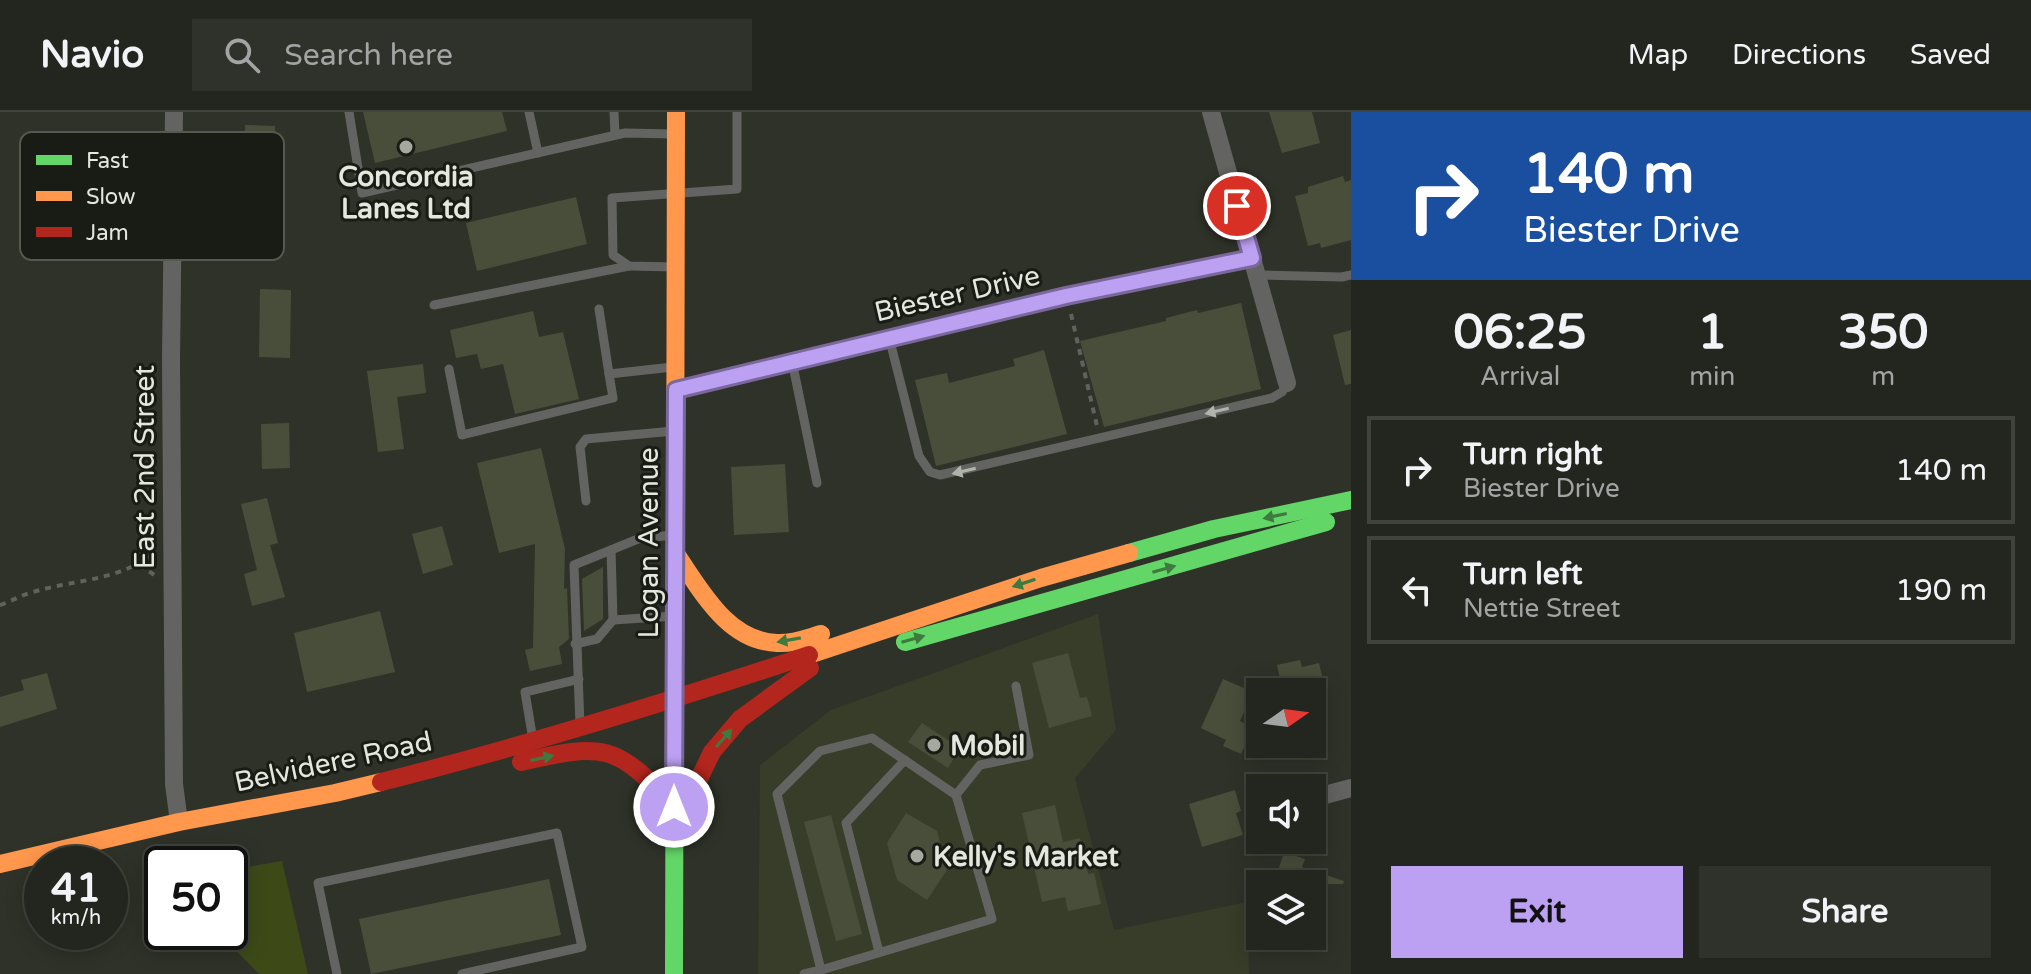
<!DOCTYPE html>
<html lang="en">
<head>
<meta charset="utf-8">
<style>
  :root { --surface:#23261e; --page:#2f322b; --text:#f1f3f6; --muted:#a3a5a4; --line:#40433c; --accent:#bca0f2 }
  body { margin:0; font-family:"Varela Round",sans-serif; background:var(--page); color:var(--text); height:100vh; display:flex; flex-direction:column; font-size:30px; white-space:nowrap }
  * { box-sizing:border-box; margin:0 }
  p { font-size:26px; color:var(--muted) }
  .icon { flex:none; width:44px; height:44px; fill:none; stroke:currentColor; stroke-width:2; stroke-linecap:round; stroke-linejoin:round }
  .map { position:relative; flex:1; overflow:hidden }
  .sheet { display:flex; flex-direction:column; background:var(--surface); width:680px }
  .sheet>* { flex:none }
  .top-card { background:#1a4fa0; color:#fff; overflow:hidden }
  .needle { width:52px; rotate:76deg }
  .controls { position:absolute; left:1246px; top:566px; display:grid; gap:16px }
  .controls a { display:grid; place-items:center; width:80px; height:80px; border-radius:0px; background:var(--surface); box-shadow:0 4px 20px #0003,0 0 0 2px var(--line); font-size:40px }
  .speed { position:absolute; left:24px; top:734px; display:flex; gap:16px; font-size:40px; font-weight:700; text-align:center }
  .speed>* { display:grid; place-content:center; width:104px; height:104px; border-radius:50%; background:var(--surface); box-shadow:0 4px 20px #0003,0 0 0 2px var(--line); line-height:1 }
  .speed small { font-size:20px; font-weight:400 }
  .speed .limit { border:4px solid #111; border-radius:12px; background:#fff; color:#111 }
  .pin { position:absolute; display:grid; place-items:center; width:68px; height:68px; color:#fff; margin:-34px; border:4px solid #fff; border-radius:50%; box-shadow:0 2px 8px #0007 }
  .me { position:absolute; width:88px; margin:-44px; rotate:0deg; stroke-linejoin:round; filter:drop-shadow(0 0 6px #0008) }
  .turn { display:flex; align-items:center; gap:28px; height:168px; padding:0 40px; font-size:36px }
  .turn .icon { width:104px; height:104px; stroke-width:2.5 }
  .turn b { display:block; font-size:56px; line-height:68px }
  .eta { display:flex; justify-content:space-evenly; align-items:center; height:136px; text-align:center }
  .eta b { font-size:48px; font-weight:800; line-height:56px }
  .button { display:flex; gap:16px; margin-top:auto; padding:16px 40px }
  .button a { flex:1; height:92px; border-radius:0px; background:var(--accent); color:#111; font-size:32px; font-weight:800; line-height:92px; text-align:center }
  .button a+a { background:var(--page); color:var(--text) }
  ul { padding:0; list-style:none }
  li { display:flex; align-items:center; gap:24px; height:108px; margin:0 16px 12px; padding:0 24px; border:4px solid var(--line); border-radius:0px }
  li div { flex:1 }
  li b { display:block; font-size:30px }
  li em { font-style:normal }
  header { display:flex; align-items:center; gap:48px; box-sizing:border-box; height:112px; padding:0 40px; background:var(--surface); border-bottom:2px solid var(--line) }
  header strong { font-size:38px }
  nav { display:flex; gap:44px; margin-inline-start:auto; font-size:28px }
  .search { width:560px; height:72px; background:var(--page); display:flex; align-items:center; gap:20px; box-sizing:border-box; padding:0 28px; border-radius:0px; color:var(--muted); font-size:30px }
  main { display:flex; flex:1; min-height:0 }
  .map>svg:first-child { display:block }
  .built { fill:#373d28 }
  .green { fill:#3d4a18 }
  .building { fill:#494e3b }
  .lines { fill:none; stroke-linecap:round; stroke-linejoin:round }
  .path { stroke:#60625d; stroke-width:4; stroke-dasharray:6 6; stroke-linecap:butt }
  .lane { stroke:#636461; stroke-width:9 }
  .street { stroke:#636461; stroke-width:18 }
  .fast { stroke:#63d668; stroke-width:18 }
  .slow { stroke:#ff974d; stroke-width:18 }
  .jam { stroke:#b3261e; stroke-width:18 }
  .oneway { fill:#b0b3ab }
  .oneway2 { fill:#3e793e }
  .route-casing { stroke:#7a689d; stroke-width:20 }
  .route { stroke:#bca0f2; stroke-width:14 }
  .poi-dot { fill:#a5a89e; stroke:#191c15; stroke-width:3 }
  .labels { text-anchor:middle; stroke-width:6; stroke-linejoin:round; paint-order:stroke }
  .poi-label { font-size:28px; font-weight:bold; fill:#e4e7dd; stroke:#191c15; text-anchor:start }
  .street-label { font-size:28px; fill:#e4e7dd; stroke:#191c15 }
  .key { fill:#191c15; stroke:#565951; stroke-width:2 }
  .key-label { font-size:22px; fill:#e4e7dd }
</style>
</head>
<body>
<header>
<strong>Navio</strong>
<div class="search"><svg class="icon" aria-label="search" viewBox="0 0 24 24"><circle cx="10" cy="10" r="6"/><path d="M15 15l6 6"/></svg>Search here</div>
<nav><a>Map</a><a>Directions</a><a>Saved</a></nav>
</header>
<main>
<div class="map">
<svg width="1351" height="862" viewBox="0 0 1351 862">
  <rect width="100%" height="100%" fill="#2f3228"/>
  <polygon class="built" points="1098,502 1116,618 1075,666 1114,818 1247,790 1249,862 758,862 760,653 831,598"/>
  <polygon class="green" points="282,749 308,862 259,862 218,820 230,820 230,758"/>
  <g class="building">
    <polygon points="363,0 502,0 507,19 375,51"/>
    <polygon points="1269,0 1312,0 1320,31 1282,41"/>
    <polygon points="245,13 275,14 274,139 238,140 237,117 246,117"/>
    <polygon points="1343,64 1345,70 1351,68 1351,128 1321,136 1320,131 1308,134 1295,84 1308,81 1308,75"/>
    <polygon points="576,85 587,132 477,159 466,111"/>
    <polygon points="260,177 291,178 290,246 259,245"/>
    <polygon points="1241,191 1261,277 1104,315 1080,229 1166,209 1166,206 1197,198 1198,201"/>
    <polygon points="533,199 539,225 563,220 579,287 515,302 503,252 481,257 477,242 456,246 450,218"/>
    <polygon points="1351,218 1351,272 1345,273 1333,223"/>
    <polygon points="1044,238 1067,322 936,354 915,268 947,261 949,271 1015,254 1013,247"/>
    <polygon points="423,252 426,281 397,285 404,337 378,340 367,259"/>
    <polygon points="289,311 290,356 262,357 261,312"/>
    <polygon points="541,336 565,437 564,477 567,476 569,527 559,535 562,552 530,559 525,538 533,536 535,432 499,441 477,351"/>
    <polygon points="785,352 789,420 734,423 731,355"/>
    <polygon points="267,386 278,431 270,433 285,485 252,494 244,462 257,458 241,392"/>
    <polygon points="442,414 453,453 423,462 412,422"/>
    <polygon points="603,455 603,507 584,519 582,467"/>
    <polygon points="380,499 395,560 307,580 294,521"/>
    <polygon points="1068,541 1080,586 1087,585 1092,604 1049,616 1032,551"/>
    <polygon points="1300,548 1302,555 1319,551 1326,580 1283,580 1277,553"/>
    <polygon points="47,561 57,597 0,615 0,585 24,578 21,568"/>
    <polygon points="1223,567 1253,580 1240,609 1253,615 1241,642 1223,634 1226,628 1201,616"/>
    <polygon points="922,611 960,636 948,656 908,630"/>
    <polygon points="1235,678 1241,699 1236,701 1243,723 1202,735 1189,692"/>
    <polygon points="1055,693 1063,730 1080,726 1088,762 1094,761 1101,792 1068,799 1065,785 1042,790 1022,701"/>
    <polygon points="906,701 937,719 947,758 927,788 897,768 887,731"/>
    <polygon points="831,703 862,822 836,829 804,710"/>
    <polygon points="1284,740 1305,747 1302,755 1344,769 1343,772 1274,772"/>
    <polygon points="549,767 561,823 371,862 359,807"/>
  </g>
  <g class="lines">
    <g class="path">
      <polyline points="1071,202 1097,314"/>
      <polyline points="139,453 156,464"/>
      <path d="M0,493C10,490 19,484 30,481C73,467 119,470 155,440"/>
    </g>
    <g class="lane">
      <polyline points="349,0 362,81 625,21 673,22"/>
      <polyline points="529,0 538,41"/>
      <polyline points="614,0 615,23"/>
      <polyline points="675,155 629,154 613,143 612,86 737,77 737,0"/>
      <polyline points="1256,163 1342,165 1351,163"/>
      <polyline points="434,193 629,154"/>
      <polyline points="599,197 609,262"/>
      <polyline points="889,225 919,344 930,360 940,363 1272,286 1282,280 1287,271"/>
      <polyline points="792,249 817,371"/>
      <polyline points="449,257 462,323 613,286 609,262 673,255"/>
      <polyline points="586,389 580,335 586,327 674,319"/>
      <polyline points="611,438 613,508 675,504"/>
      <polyline points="575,532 597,527 613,508"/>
      <polyline points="580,614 574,453 638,427 672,423"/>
      <polyline points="533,628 525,580 579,567"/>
      <polyline points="956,683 980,653 1029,643 1016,574"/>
      <polyline points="879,840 846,711 905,648"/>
      <polyline points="337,862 318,771 557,721 582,835 462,862"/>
      <polyline points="804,862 821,858 992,807 956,683 872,626 820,639 777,682 821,858"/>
    </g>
    <g class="street">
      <polyline points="174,0 171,249 174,672 179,710"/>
      <polyline points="1211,0 1287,271"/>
      <polyline points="676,278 1066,184 1252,146"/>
      <polyline points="1325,683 1351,676"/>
    </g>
    <g class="fast">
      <polyline points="1129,441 1214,417 1351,388"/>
      <polyline points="905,530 1326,410"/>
      <polyline points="674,862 675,467"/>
    </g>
    <g class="slow">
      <path d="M676,442C701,478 727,529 777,531C792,532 807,526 821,522"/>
      <polyline points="675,467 676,0"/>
      <polyline points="809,543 1041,466 1129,441"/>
      <polyline points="0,752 179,710 335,681 381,670"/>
    </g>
    <g class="jam">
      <path d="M521,650C604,631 616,631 674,695"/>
      <path d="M381,670C526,634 667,590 809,543"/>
      <polyline points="674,719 712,640 740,607 810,556"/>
    </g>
  </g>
  <defs><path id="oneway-solid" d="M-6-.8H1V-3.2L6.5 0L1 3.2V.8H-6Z" transform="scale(2)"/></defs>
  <g class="oneway">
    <use href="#oneway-solid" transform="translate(1217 299) rotate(167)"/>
    <use href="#oneway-solid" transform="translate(964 359) rotate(167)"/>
  </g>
  <g class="oneway2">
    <use href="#oneway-solid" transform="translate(1275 404) rotate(168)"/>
    <use href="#oneway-solid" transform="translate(1164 457) rotate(-16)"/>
    <use href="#oneway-solid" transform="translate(1024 471) rotate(162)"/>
    <use href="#oneway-solid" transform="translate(913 527) rotate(-16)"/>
    <use href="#oneway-solid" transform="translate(789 528) rotate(170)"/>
    <use href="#oneway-solid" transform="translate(724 626) rotate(-49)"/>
    <use href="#oneway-solid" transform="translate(542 646) rotate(-12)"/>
  </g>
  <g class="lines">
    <defs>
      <polyline id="route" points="674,695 676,278 1066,184 1252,146 1237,94"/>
    </defs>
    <use href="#route" class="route-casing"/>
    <use href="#route" class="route"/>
  </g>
  <g class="poi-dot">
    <circle cx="406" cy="35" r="8"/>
    <circle cx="934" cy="633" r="8"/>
    <circle cx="917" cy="744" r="8"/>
  </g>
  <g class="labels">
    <g class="poi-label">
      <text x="406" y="74" text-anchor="middle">Concordia<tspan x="406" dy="32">Lanes Ltd</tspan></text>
      <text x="950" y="643">Mobil</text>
      <text x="933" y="754">Kelly's Market</text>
    </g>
    <g class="street-label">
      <text transform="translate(957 181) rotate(-13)" y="10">Biester Drive</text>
      <text transform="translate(144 355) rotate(-90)" y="10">East 2nd Street</text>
      <text transform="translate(648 431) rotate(-90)" y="10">Logan Avenue</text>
      <text transform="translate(333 649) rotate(-12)" y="10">Belvidere Road</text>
    </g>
  </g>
  <rect x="20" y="20" width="264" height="128" rx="12" class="key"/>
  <rect x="36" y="43" width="36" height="10" fill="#63d668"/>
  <rect x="36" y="79" width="36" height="10" fill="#ff974d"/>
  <rect x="36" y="115" width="36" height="10" fill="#b3261e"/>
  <g class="key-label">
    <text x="86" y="56">Fast</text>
    <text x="86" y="92">Slow</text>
    <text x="86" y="128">Jam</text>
  </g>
</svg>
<div class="controls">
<a><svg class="needle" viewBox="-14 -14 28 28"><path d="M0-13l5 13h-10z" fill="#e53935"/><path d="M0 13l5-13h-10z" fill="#a3a5a4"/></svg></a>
<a><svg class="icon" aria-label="sound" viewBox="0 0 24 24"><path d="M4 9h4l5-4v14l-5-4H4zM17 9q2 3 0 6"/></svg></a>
<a><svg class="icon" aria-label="layers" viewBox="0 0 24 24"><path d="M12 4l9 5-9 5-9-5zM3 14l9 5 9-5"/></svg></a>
</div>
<div class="speed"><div>41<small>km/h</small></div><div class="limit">50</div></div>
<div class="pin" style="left:1237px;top:94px;background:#d93025"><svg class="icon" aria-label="arrive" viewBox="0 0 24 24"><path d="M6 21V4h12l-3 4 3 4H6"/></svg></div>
<svg class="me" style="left:674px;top:695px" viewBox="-20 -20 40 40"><circle r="17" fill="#bca0f2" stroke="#fff" stroke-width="3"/><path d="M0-11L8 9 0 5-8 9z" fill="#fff"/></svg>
</div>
<section class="sheet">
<div class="top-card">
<div class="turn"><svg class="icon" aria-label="right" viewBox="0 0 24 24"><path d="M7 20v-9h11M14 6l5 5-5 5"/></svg><div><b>140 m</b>Biester Drive</div></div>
</div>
<div class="eta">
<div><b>06:25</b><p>Arrival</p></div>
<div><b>1</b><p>min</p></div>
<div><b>350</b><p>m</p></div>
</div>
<ul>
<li><svg class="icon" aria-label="right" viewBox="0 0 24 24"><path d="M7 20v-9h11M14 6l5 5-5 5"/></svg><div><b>Turn right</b><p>Biester Drive</p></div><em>140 m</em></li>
<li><svg class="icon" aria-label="left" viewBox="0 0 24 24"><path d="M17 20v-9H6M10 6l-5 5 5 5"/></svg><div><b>Turn left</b><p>Nettie Street</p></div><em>190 m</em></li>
</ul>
<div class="button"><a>Exit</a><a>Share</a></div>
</section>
</main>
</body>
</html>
